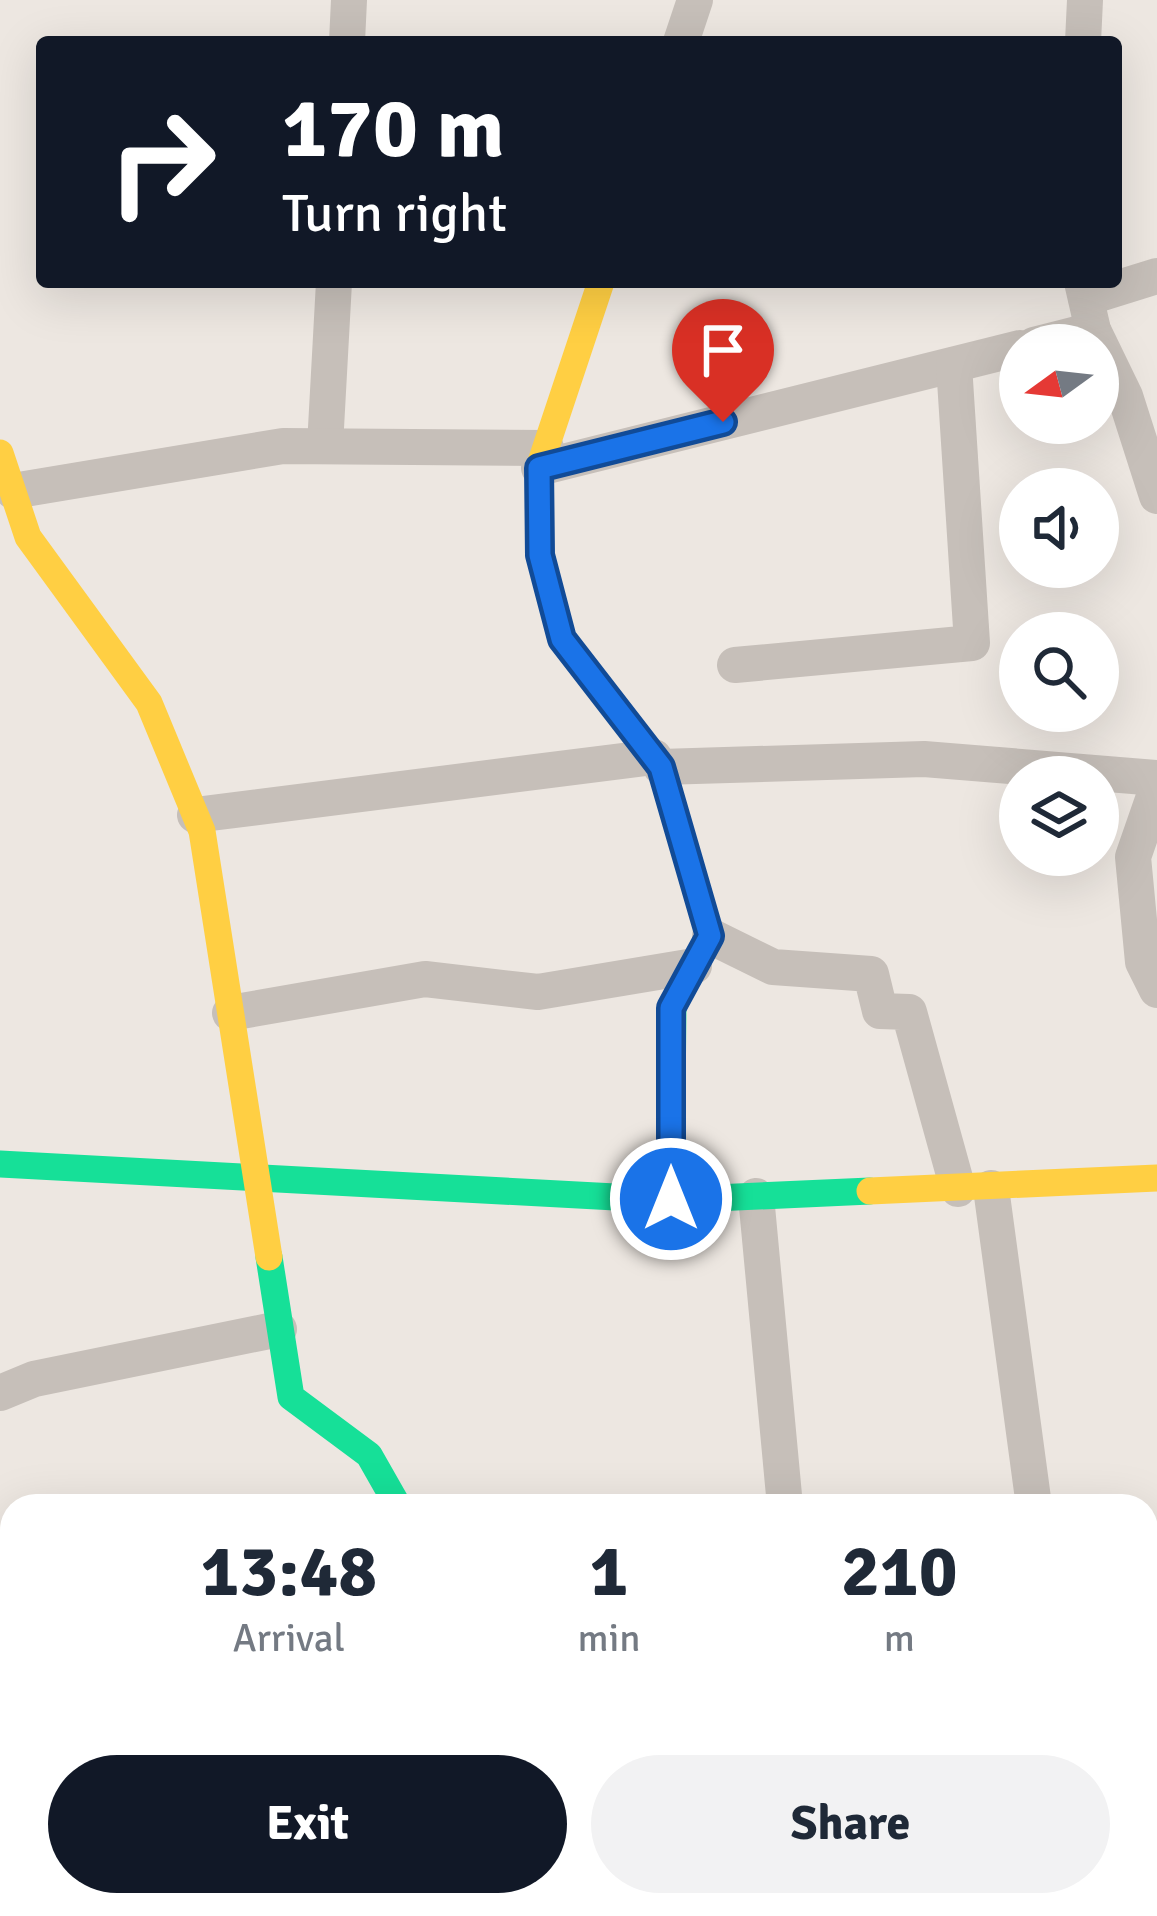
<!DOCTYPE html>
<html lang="en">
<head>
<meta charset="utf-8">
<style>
  :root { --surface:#fff; --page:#f2f2f3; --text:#1f2937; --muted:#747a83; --accent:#111827 }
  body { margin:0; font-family:Signika,sans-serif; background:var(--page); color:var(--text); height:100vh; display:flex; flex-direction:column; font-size:45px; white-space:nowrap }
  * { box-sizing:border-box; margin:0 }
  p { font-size:39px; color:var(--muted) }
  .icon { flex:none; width:66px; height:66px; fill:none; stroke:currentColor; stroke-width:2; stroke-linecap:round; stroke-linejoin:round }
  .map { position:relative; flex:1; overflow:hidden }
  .panel { position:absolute; left:0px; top:1494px; width:1158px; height:423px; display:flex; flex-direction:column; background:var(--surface); border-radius:36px 36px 0 0; box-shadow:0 12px 48px #0002 }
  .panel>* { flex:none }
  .banner { position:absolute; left:36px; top:36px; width:1086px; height:252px; border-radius:12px; box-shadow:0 12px 48px #0002; background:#111827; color:#fff; overflow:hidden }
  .needle { width:78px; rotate:255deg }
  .controls { position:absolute; left:999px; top:324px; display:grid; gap:24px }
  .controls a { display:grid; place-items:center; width:120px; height:120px; border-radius:50%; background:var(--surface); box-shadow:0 12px 48px #0002; font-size:60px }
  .pin { position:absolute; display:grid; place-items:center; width:102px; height:102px; color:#fff; margin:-123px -51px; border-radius:50% 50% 50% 0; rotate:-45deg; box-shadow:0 0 12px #0007 }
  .pin .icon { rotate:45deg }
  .me { position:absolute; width:132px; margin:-66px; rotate:0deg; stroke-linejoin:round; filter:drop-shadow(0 0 9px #0008) }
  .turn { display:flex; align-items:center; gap:42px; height:252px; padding:0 48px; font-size:54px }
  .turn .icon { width:156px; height:156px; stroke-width:2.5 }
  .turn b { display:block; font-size:84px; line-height:102px }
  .eta { display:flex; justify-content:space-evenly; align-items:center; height:204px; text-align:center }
  .eta b { font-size:72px; font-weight:700; line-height:84px }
  .button { display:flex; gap:24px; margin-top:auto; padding:24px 48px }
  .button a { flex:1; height:138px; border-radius:72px; background:var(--accent); color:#fff; font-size:48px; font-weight:700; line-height:138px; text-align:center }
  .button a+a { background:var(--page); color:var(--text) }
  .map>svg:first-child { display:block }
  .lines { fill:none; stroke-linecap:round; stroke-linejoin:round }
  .street { stroke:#c6bfb9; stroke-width:36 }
  .fast { stroke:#16e098; stroke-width:27 }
  .slow { stroke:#ffcf43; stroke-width:27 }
  .route-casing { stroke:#114b97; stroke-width:30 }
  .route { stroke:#1a73e8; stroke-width:21 }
</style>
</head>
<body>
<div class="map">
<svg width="1157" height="1916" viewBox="0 0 1157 1916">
  <rect width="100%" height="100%" fill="#ede7e1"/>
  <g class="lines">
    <g class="street">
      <polyline points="347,42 349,0"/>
      <polyline points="681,42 695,0"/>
      <polyline points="1083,42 1085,0"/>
      <polyline points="1082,282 1093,330 1125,396 1157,496"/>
      <polyline points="1086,298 1157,276"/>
      <polyline points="1034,345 1093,330"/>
      <polyline points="325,446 334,282"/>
      <polyline points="539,468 1020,348"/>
      <polyline points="13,491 283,446 546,448"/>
      <polyline points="735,665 972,643 954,365"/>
      <polyline points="661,767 924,759 1157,778"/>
      <polyline points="1157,788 1133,857 1143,962 1157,990"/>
      <polyline points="195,815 654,757"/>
      <polyline points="710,936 773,967 871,974 880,1011 909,1012 958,1189"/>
      <polyline points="230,1013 425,979 538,992 694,966"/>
      <polyline points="991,1188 1034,1506"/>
      <polyline points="756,1196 785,1506"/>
      <polyline points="0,1393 34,1379 279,1329"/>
      <polyline points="1146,1852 1157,1853"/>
      <polyline points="46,1905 47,1916"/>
      <polyline points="512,1905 515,1916"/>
      <polyline points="674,1905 675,1916"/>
      <polyline points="317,1916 330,1905"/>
    </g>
    <g class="fast">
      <polyline points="0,1164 671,1200 870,1191"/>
      <polyline points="671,1200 673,1005"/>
      <polyline points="269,1257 291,1397 369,1455 398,1506"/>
    </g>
    <g class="slow">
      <polyline points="601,282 539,468 540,555 562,639 661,767 710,936 673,1005"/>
      <polyline points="0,453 28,537 149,703 202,831 269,1257"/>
      <polyline points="870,1191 1157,1178"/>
      <polyline points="1146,1649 1157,1648"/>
      <polyline points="0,1720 12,1720"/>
    </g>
  </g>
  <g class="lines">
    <defs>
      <polyline id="route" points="671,1199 671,1008 710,936 661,767 562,639 540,555 539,468 723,422"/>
    </defs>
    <use href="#route" class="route-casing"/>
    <use href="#route" class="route"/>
  </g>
</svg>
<div class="controls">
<a><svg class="needle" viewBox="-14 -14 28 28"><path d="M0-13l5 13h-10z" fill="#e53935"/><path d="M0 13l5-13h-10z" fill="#747a83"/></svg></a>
<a><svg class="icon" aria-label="sound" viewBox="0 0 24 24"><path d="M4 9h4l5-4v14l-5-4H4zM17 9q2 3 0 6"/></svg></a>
<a><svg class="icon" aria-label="search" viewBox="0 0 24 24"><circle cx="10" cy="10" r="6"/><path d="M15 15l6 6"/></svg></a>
<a><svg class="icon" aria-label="layers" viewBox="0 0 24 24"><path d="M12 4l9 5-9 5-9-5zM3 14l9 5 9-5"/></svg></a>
</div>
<div class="pin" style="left:723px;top:422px;background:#d93025"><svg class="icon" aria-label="arrive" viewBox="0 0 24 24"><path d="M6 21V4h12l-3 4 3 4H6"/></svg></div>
<svg class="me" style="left:671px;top:1199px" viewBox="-20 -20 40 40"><circle r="17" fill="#1a73e8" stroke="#fff" stroke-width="3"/><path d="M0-11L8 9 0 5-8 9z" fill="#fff"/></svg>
<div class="banner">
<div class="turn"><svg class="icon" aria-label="right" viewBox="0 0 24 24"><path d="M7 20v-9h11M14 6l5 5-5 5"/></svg><div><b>170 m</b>Turn right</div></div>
</div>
<section class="panel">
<div class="eta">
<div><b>13:48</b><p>Arrival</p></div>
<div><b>1</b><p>min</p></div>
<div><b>210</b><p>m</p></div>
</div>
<div class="button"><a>Exit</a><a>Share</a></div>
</section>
</div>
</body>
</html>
